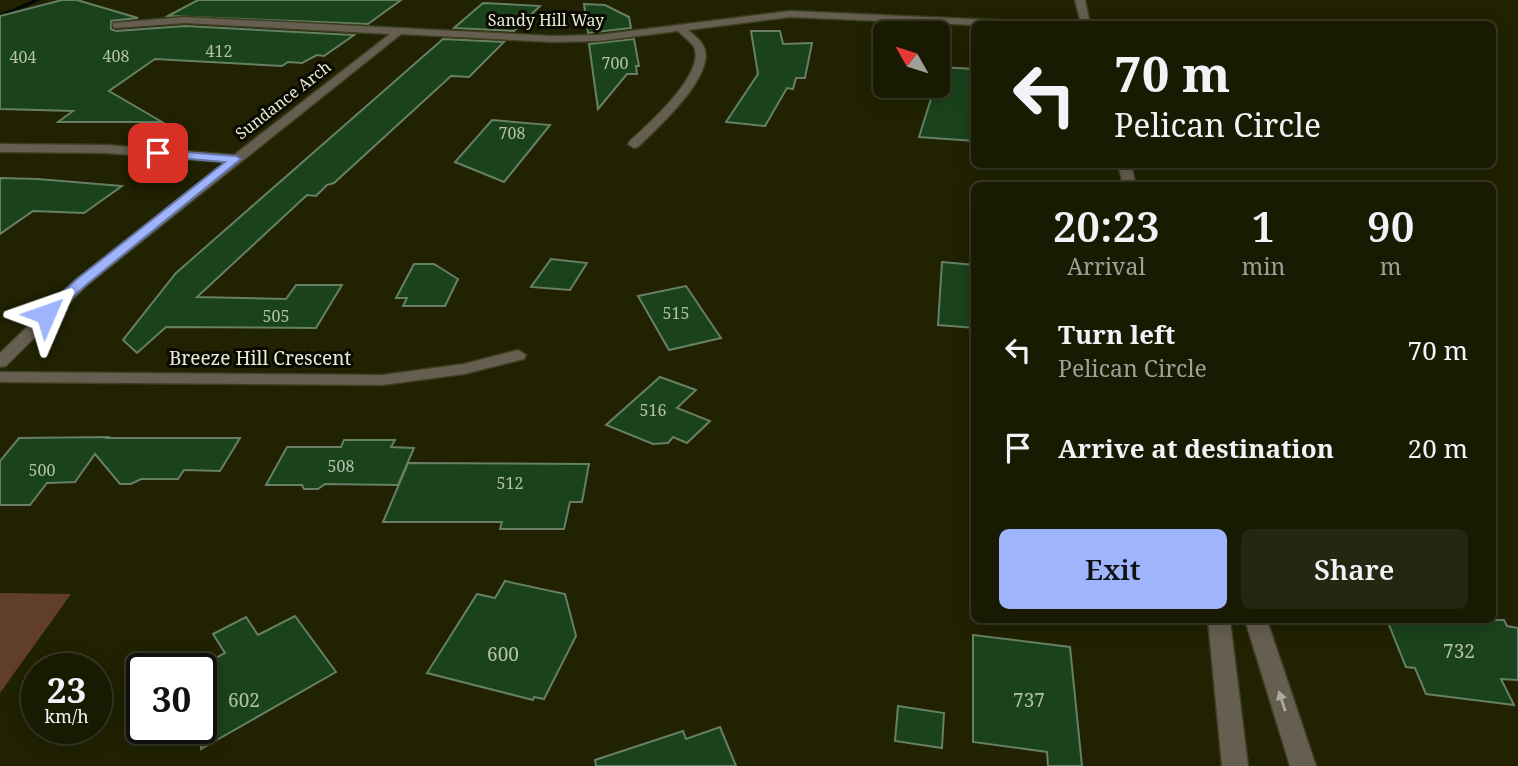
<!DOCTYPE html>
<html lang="en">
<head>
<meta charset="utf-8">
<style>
  :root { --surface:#181a02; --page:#252711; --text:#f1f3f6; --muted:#9fa199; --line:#363824; --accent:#9eb4fd }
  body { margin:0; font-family:"Noto Serif",serif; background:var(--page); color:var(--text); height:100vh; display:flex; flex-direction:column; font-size:26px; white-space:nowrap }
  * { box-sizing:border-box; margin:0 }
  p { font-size:23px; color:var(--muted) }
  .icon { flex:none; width:38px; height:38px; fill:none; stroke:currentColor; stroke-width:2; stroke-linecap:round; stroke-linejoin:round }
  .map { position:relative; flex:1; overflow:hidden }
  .panel { position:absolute; left:971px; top:182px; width:525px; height:441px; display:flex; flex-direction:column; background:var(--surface); border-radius:10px; box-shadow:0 4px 18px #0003,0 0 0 2px var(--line) }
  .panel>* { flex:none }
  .banner { position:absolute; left:971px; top:21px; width:525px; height:147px; border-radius:10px; box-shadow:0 4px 18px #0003,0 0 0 2px var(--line); background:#181a02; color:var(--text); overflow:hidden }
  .needle { width:46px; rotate:309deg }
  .tools { position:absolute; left:873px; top:21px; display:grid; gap:14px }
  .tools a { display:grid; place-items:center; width:77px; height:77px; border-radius:10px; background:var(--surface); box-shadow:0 4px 18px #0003,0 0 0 2px var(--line); font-size:35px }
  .speed { position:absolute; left:21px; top:653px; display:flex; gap:14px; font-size:35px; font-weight:700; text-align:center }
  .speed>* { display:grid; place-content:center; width:91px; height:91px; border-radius:50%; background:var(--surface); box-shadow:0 4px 18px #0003,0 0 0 2px var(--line); line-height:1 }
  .speed small { font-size:18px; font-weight:400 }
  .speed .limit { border:4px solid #111; border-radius:10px; background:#fff; color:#111 }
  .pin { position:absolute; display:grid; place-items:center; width:60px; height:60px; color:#fff; margin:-30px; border-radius:14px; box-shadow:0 4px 10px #0006 }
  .me { position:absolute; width:77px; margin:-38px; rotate:47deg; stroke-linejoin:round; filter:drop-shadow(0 0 5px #0008) }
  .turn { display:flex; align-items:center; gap:24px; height:147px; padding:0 28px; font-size:32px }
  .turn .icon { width:91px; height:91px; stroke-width:2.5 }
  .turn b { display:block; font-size:49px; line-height:60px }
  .eta { display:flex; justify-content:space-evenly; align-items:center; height:119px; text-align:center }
  .eta b { font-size:42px; font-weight:600; line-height:49px }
  .button { display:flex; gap:14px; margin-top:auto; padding:14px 28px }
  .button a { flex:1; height:80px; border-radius:10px; background:var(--accent); color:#111; font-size:28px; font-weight:600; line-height:80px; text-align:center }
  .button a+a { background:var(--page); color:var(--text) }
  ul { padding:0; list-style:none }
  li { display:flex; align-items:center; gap:21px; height:98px; padding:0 28px }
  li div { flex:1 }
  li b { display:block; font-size:26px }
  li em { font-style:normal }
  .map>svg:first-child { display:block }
  .green { fill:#613e2b }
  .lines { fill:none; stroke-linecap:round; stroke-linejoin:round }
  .stream { fill:#000b07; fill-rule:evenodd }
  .building { fill:#1a431b; stroke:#667f65; stroke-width:2 }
  .minor-casing { stroke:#3c3e20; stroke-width:3 }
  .tertiary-casing { stroke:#3c3e20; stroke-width:3 }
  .minor { fill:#665e51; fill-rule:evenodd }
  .tertiary { fill:#665e51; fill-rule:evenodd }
  .oneway { fill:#aeac9b }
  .route { fill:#9eb4fd; stroke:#6775a4; stroke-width:2 }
  .labels { text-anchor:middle; stroke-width:6; stroke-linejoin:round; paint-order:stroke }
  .far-street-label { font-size:16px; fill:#e9ebd8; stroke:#0a0a01 }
  .number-label { font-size:16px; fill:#b5c1a9 }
  .street-label { font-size:19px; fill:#e9ebd8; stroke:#0a0a01 }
  .near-number-label { font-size:19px; fill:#b5c1a9 }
</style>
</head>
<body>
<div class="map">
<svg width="1518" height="766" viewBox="0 0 1518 766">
  <rect width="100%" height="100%" fill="#202202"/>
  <polygon class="green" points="0,593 71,594 0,693"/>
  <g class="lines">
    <polygon class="stream" points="33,0 41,0 0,18 0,14"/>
  </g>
  <g class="building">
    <polygon points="62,0 77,0 138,18 111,21 111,29 116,31 185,26 354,35 324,56 317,55 302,63 288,62 282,66 155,59 109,91 162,122 58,122 73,111 0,109 0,16"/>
    <polygon points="198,0 401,0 368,24 168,16"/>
    <polygon points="483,3 504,4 540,6 514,31 454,28"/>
    <polygon points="584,4 605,5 629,17 631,28 588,33"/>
    <polygon points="751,31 780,31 783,44 812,43 805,78 796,78 793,89 787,88 765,126 726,122 758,74"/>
    <polygon points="443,39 504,42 469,77 451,76 334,183 327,185 316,196 307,195 197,297 286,299 296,285 342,285 316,328 166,327 137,353 123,340 176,273"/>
    <polygon points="634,39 639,66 636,66 637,74 627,74 598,109 589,44"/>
    <polygon points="939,67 975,69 975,141 919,137 935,86 938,86"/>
    <polygon points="492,120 550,125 504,182 455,162"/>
    <polygon points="0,178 38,179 122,186 84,213 33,211 0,234"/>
    <polygon points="551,259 587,263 570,290 531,287"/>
    <polygon points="942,262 975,265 975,328 938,325"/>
    <polygon points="414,264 434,264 458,279 445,306 403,306 407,298 396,298"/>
    <polygon points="686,286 721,338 669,350 638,296"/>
    <polygon points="660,377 696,390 677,408 710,421 687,443 673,437 668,443 653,444 606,425"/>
    <polygon points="108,437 107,438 240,438 220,471 184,470 178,479 141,479 131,484 120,484 95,454 75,482 47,483 30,505 0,505 0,461 19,438"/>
    <polygon points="344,440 395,440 391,447 414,448 398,485 325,484 318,489 304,489 302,485 266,485 287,447 341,447"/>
    <polygon points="408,463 589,464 582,502 570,502 564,529 500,529 502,522 383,522"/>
    <polygon points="505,581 565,594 576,636 544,699 534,697 533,700 427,673 477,594 495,598"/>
    <polygon points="295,616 336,672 201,749 201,666 225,653 213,634 246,617 258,635"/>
    <polygon points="1387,620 1504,620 1507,626 1518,628 1518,680 1501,679 1514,705 1426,694 1415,668 1406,667"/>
    <polygon points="973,635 1070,647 1082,766 1048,766 1047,752 973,742"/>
    <polygon points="898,706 944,713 942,748 895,741"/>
    <polygon points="720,727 736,766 596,766 595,760 683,731 686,739"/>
  </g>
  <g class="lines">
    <defs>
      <g id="minor">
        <path d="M790,11L1016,21L1021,24L975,25L790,17L688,30C693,34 700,40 703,45C719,74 656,129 638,147L634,148L628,144L630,141C647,125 706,74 694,47C691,42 683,36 678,31L598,41L553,42L401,34L87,285L6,366L0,367V353L77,279L226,162L106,153L0,152V144L106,145L234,155L390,34L185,23L116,28L113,27V23L185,17L553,36L598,35Z"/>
        <polygon points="518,350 526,355 524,359 464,374 382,385 0,382 0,372 382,375 464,364"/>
      </g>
      <g id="tertiary">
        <polygon points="1075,0 1085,0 1090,24 1081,24"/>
        <polygon points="1118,164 1131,164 1136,186 1123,186"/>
        <polygon points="1208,620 1230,620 1248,766 1222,766"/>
        <polygon points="1245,620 1267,620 1316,766 1290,766"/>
      </g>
    </defs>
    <use href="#minor" class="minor-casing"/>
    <use href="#tertiary" class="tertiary-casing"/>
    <use href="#minor" class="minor"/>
    <use href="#tertiary" class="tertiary"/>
  </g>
  <defs><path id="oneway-solid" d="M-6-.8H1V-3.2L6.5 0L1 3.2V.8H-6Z" transform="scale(1.75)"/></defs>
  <use class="oneway" href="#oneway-solid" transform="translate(1282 701) rotate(-108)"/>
  <polygon class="route" points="158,150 236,156 241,159 86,285 51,317 41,317 41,311 77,279 225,162 154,156 152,153"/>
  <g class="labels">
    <g class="far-street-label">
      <text x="546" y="26">Sandy Hill Way</text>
      <text transform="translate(283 100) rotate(-38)" y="6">Sundance Arch</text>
    </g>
    <g class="number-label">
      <text x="219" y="57">412</text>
      <text x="116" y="62">408</text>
      <text x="23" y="63">404</text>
      <text x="615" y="69">700</text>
      <text x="512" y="139">708</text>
      <text x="676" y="319">515</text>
      <text x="276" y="322">505</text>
      <text x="653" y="416">516</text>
      <text x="341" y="472">508</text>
      <text x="42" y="476">500</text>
      <text x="510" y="489">512</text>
    </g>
    <g class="street-label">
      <text x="260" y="365">Breeze Hill Crescent</text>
    </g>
    <g class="near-number-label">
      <text x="1459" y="658">732</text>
      <text x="503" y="661">600</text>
      <text x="244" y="707">602</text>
      <text x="1029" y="707">737</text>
    </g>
  </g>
</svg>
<div class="tools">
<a><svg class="needle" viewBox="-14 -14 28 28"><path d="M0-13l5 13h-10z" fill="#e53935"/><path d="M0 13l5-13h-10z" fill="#9fa199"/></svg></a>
</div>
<div class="speed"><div>23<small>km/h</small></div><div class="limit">30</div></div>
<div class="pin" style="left:158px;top:153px;background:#d93025"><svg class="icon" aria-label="arrive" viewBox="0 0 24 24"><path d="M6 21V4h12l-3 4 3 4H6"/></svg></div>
<svg class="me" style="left:46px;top:314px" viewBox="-20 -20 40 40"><path d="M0-17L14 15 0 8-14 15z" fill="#9eb4fd" stroke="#fff" stroke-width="4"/></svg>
<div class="banner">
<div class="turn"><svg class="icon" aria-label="left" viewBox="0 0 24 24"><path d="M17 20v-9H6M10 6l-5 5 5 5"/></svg><div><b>70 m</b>Pelican Circle</div></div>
</div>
<section class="panel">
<div class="eta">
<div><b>20:23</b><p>Arrival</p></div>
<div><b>1</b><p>min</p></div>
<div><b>90</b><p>m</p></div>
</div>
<ul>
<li><svg class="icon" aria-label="left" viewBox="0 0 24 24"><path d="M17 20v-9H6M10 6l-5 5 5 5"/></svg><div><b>Turn left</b><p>Pelican Circle</p></div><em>70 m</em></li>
<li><svg class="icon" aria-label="arrive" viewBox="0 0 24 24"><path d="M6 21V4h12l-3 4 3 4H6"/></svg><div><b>Arrive at destination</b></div><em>20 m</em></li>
</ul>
<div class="button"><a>Exit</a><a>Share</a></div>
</section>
</div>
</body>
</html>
